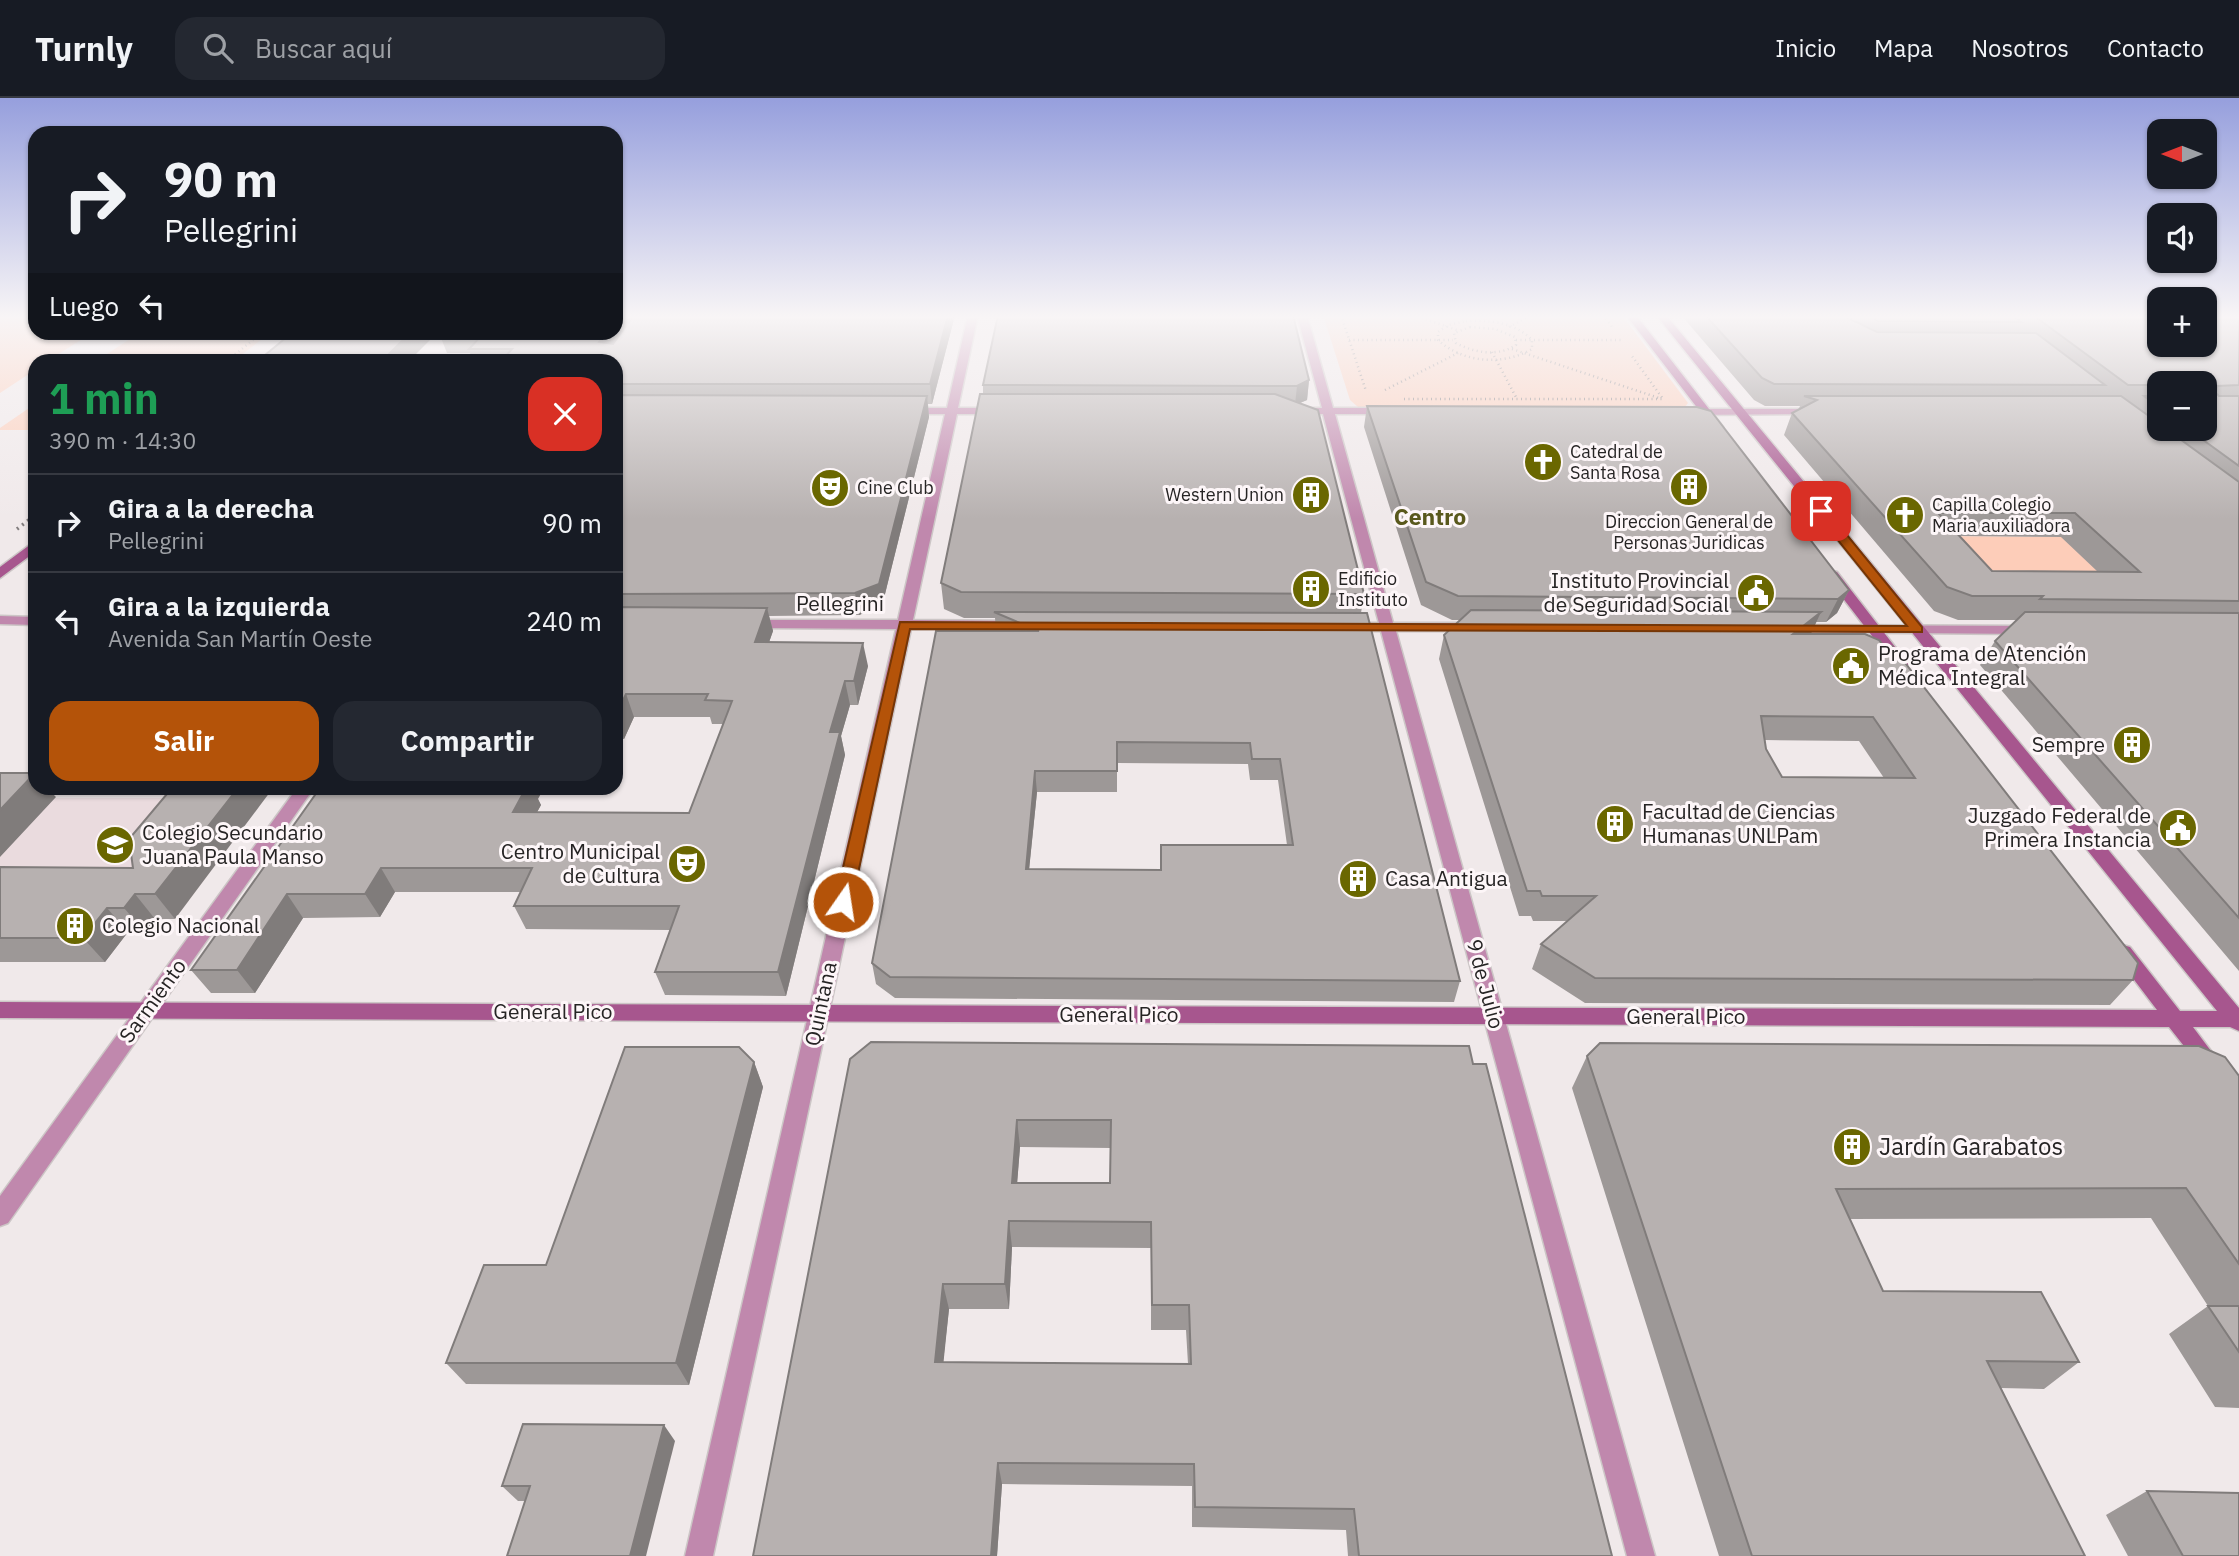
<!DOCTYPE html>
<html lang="es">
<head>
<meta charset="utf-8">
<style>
  :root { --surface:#171b24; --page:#242831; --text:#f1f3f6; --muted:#9ea1a6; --line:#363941; --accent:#b45309 }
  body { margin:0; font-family:"IBM Plex Sans",sans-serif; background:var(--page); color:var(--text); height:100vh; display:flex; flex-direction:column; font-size:26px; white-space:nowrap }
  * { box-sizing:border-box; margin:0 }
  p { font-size:23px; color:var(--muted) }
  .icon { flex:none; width:38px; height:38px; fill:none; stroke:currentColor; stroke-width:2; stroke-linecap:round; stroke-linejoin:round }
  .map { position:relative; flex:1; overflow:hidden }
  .panel { position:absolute; left:28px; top:256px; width:595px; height:441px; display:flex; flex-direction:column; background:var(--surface); border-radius:21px; box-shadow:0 2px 5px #0004 }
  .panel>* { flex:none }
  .guide { position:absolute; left:28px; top:28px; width:595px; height:214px; border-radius:21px; box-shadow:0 2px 5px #0004; background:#171b24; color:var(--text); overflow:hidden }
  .needle { width:46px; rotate:270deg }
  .buttons { position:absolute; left:2147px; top:21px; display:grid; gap:14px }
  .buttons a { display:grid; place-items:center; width:70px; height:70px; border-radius:14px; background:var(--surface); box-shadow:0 2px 5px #0004; font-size:35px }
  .pin { position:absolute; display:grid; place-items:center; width:60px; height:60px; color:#fff; margin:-30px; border-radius:14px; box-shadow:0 4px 10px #0006 }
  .me { position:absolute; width:77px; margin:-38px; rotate:13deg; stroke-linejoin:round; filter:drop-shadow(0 0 5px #0008) }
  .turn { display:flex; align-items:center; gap:24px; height:147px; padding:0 21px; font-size:32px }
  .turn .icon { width:91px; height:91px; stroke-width:2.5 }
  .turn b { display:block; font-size:49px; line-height:60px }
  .then { display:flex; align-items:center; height:66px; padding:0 21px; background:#0003; gap:14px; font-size:26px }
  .round { display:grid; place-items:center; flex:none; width:74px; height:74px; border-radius:21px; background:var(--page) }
  .overview { display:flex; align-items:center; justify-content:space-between; height:119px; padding:0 21px }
  h1 { font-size:42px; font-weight:700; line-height:52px; color:#1e9e55 }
  .action { display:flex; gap:14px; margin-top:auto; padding:14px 21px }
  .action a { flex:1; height:80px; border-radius:21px; background:var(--accent); color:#fff; font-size:28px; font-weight:700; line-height:80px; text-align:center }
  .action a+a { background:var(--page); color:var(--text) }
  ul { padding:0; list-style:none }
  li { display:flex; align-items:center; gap:21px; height:98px; padding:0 21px; border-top:2px solid var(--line) }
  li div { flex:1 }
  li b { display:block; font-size:26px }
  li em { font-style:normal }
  header { display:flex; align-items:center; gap:42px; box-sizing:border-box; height:98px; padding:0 35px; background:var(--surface); border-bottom:2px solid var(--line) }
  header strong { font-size:33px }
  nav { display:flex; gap:38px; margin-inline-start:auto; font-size:24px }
  .search { width:490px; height:63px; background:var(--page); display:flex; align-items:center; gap:18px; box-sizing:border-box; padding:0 24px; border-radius:21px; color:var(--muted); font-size:26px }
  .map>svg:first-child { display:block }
  .built { fill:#eadbde }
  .green { fill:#fdcdb9 }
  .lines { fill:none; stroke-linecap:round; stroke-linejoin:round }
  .street-casing { stroke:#ccc6c6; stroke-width:3 }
  .secondary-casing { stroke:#ccc6c6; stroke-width:3 }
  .path-far1 { stroke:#837e7f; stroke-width:2.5; stroke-dasharray:1 3.5; stroke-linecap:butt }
  .path { stroke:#837e7f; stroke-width:3.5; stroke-dasharray:2 4.5; stroke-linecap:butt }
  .street { fill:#c088ad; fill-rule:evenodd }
  .secondary { fill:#a7568e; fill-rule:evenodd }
  .wall { fill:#9d9897; fill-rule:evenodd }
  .shaded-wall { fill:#807c7b }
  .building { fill:#b7b1b0; stroke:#807c7b; stroke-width:2; fill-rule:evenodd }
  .route { fill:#b45309; stroke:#753606; stroke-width:2 }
  .labels { text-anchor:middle; stroke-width:6; stroke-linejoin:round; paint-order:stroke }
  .far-poi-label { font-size:18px; fill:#262424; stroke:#fdf6f8; text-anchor:start }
  .poi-label { font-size:21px; fill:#262424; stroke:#fdf6f8; text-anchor:start }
  .street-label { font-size:21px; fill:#262424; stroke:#fdf6f8 }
  .far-district-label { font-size:23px; font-weight:bold; fill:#59581c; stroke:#fdf6f8 }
  .near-poi-label { font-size:24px; fill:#262424; stroke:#fdf6f8; text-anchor:start }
</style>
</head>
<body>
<header>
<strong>Turnly</strong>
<div class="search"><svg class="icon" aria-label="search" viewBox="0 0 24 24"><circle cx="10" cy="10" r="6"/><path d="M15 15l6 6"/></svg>Buscar aquí</div>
<nav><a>Inicio</a><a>Mapa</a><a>Nosotros</a><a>Contacto</a></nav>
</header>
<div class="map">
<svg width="2239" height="1458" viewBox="0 0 2239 1458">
  <rect width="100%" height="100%" fill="#f0e9ea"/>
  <polygon class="built" points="0,700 265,700 175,821 155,821 145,834 128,834 105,864 0,864"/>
  <g class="green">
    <polygon points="0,217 35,217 35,234 92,235 49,262 35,262 35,272 0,295"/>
    <polygon points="1323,217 1622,217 1688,305 1684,310 1358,309 1350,302"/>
    <polygon points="139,235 139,234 270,235 235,262 98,262"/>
    <polygon points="35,306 35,332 0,332 0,330"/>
    <polygon points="1926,438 2062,439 2124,498 1978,497"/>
  </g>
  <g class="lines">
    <defs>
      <g id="street">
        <polygon points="968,217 978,217 958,310 997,310 1003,313 997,316 957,316 913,522 1018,523 1025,527 1018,531 911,531 713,1458 685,1458 896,531 748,530 741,526 748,522 898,522 945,316 906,316 900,313 906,310 947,310"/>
        <polygon points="1297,217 1307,217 1333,310 1389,310 1395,313 1389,316 1335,316 1393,525 1476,525 1483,529 1476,533 1396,533 1655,1458 1627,1458 1381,533 1347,533 1340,529 1347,525 1379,525 1323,316 1295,316 1289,313 1295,310 1322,310"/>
        <polygon points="1816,311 1820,312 1820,316 1687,317 1681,314 1687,311"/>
        <polygon points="0,518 35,519 35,527 0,526"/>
        <polygon points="1791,527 2029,528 2036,532 2029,536 1786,534 1784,531"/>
        <polygon points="297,690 314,690 8,1125 0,1128 0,1098"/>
      </g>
      <g id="secondary">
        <polygon points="1626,217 1636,217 1723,329 1723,333 1715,333"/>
        <polygon points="1656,217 1666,217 2239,910 2239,933 2230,929 2193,929 2220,965 2216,971 2209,974 2202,971 2169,929 0,920 0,904 2157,912 2113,854 2116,849 2123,847 2130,849 2180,913 2217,913"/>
        <polygon points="35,443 35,454 0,480 0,469"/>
        <polygon points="1832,473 1837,474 1906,563 1909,566 1906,569 1896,569 1825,477"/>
      </g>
    </defs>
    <use href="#street" class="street-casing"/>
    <use href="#secondary" class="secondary-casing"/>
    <g class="path-far1">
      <polyline points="1341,217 1366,293"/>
      <polyline points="1413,217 1457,232"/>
      <polyline points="1603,217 1613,230"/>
      <path d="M1466,223C1489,222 1515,224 1532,242V251C1503,268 1463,265 1438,242V234L1448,227Z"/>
      <path d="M1470,229L1495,231L1515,239L1516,247C1497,259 1475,255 1456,245L1454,235Z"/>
      <polyline points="1509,229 1532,217"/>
      <polyline points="1349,242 1453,242"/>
      <polyline points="1516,242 1621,242"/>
      <polyline points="1512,251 1659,300"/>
      <polyline points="1492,254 1517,301"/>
      <polyline points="228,262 263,234"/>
      <polyline points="1385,292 1458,255"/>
      <polyline points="1404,301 1663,301 1632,258"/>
    </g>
    <polyline class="path" points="17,431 35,417"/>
    <use href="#street" class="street"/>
    <use href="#secondary" class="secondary"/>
  </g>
  <g class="wall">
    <polygon points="616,217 955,217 932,306 928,306 929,319 882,508 859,517 769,518 773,533 769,544 868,568 858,607 850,607 841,638 845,657 786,898 665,897 655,874 670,832 526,831 514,808 521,794 395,794 380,819 303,820 255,895 211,895 191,872 320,690 538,701 541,707 537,714 689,715 723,626 712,626 710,619 634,619 624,641 616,641 616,262 473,262 470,255 447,255 439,235"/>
    <path d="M1681,217H2239V873L1980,567L1995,543L2017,522H1958L1934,513L1784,337L1792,315L1798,312L1800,308H1765L1754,302ZM2160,285H2205V331H2160ZM1960,438L2061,439L2098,474L1992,473Z"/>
    <path d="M1309,282L1307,302L1300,305L1364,496L1361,515L1460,883L1454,904L895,900L876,886L872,865L996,533L995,520H964L944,511L941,485L983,296V287ZM1117,665L1248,666L1250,682H1278L1287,747H1161L1160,772L1029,771L1037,694H1117Z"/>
    <path d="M1367,308L1849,492L1837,515L1826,524H1816L1810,536L2133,882L2110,907L1585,905L1532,871L1541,846L1568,823H1533L1531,818H1519L1439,561L1444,537L1461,522H1452L1421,507L1364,329ZM1765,642L1859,643L1884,680L1782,679L1766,651Z"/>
    <polygon points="129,741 175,821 155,821 145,834 128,834 105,864 0,864 0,769 133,770"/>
    <polygon points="1587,958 2239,978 2239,1310 2215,1309 2169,1236 2208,1208 2151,1120 1850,1121 1883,1193 2079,1264 2044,1291 2001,1290 2085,1458 1719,1458 1572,990"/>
    <path d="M850,961L1473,966L1612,1458H1348L1346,1432L1192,1429V1388L1002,1386L997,1458ZM1020,1049L1111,1050L1110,1085H1017ZM1012,1149L1151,1150V1232H1186L1188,1266L943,1264L949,1211H1009Z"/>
    <polygon points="754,964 763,989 689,1287 466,1286 446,1265"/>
    <polygon points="675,1343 525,1403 518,1403 502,1388"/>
    <polygon points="2147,1393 2239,1458 2128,1458 2106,1417"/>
  </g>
  <g class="shaded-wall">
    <polygon points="618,217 636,217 606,262 599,244 606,234 616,234 616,220"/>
    <polygon points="948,217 955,217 932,306 930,286"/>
    <polygon points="411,234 427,234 430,242 410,262 383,262"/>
    <polygon points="1309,282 1307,302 1295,307 1297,288"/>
    <polygon points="927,298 929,319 882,508 859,517 855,495"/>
    <polygon points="1849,492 1837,515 1826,524 1838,501"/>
    <polygon points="767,510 773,533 761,567 755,544"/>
    <polygon points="1821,514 1810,538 1793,536"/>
    <polygon points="863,545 868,568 858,607 854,583"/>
    <polygon points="845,583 850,607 841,638 845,657 786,898 778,874 830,634"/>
    <polygon points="626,596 634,619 624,641 616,617"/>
    <polygon points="1035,673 1037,694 1027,792 1026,771"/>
    <polygon points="35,676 35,690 47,690 56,699 0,759 0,712"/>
    <polygon points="238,690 273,690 175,821 155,796"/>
    <polygon points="526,690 544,690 538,701 541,707 524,738 513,714"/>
    <polygon points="381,770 395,794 380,819 365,796"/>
    <polygon points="135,796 155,821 145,834 124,810"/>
    <polygon points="287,796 303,820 255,895 237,872"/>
    <polygon points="107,810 128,834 105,864 83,840"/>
    <polygon points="754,964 763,989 689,1287 676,1265"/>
    <polygon points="1017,1022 1020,1049 1015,1112 1012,1085"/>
    <polygon points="1009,1123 1012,1149 1009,1211 1005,1186"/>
    <polygon points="943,1186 949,1211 941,1288 935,1264"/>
    <polygon points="664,1327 675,1343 646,1458 630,1458"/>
    <polygon points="998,1365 1002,1386 997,1458 991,1458"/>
  </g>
  <g class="building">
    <polygon points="634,217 948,217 930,286 616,286 616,262 502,262 512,251 469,251 483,236 439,235 606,234 599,244 613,246"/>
    <polygon points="998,217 1293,217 1309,282 1297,288 983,287"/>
    <polygon points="1705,217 1842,217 1877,234 2036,235 2105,287 1774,286 1762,280"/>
    <polygon points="1868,217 2012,217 2021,224 1878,223"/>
    <polygon points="2033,217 2160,217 2160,247 2205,247 2205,217 2239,217 2239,287 2217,288 2216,295 2219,298 2239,298 2239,368 2188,331 2205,331 2205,285 2160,285 2160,287 2128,287"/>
    <polygon points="293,234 411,234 383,262 259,262"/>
    <polygon points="980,296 1275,296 1318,312 1364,496 961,494 941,485"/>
    <polygon points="616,297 927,298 879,486 855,495 616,496"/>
    <path d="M1804,298H2121L2160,326V331H2166L2239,384V503L2040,501L2043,498H1972L1947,489L1792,315L1817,302ZM1938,415H2075L2140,474L1992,473Z"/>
    <polygon points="2144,298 2160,298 2160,310"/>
    <polygon points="1367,308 1697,309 1711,313 1849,492 1838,501 1458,498 1426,484"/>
    <polygon points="616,509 767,510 755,544 863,545 854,583 845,583 830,634 840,634 778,874 655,874 679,808 514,808 532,770 381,770 365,796 287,796 237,872 191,872 320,690 526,690 513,714 689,715 732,603 705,602 708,596 626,596 616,617"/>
    <path d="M1471,512L1821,514L1793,536H1865L1879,542L1884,548H1892L2138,865L2133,882L1595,880L1541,846L1596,798H1542L1540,793H1527L1444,537ZM1761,618L1873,619L1915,680L1782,679L1766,651Z"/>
    <path d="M994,514L1367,515L1460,883L890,879L872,865L936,533H1039ZM1117,644L1250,645L1252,661H1280L1293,747H1161V772L1026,771L1035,673H1117Z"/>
    <polygon points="2025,514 2239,515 2239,820 1995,543"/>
    <polygon points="0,675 35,675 0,712"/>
    <polygon points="172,690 238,690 155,796 135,796 124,810 107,810 83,840 0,840 0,769 133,770 129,741"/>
    <path d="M871,944L1469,948L1473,966H1486L1612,1458H1359L1354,1411L1195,1409L1194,1366L998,1365L991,1458H753L850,961ZM1017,1022H1111L1110,1085H1012ZM1009,1123L1151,1124L1152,1207H1189L1191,1266L935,1264L943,1186H1005Z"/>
    <polygon points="1600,945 2199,948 2225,959 2239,978 2239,1166 2186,1090 1836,1091 1883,1193 2041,1194 2079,1264 1987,1263 2085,1458 1752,1458 1587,958"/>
    <polygon points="625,949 739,949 754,964 676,1265 446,1265 484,1167 546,1167"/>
    <polygon points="2208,1208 2239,1208 2239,1254"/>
    <polygon points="523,1326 664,1327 630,1458 507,1458 530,1388 502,1388"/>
    <polygon points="2147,1393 2239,1395 2239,1458 2183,1458"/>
  </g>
  <linearGradient id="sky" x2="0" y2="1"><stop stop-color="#969fdd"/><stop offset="0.52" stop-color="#f8f5f6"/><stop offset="1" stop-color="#f8f5f6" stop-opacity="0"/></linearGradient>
  <rect width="2239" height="421" fill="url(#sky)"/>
  <polygon class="route" points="1816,410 1825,410 1922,529 1922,534 910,531 852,804 843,810 835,804 900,524 1907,528 1816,415"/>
  <defs>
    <symbol id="church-disc" viewBox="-11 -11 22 22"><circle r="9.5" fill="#6a6700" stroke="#fdf6f8"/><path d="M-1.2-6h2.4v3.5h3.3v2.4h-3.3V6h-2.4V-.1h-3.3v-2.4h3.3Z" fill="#fff"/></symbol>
    <symbol id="building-disc" viewBox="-11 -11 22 22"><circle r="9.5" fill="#6a6700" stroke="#fdf6f8"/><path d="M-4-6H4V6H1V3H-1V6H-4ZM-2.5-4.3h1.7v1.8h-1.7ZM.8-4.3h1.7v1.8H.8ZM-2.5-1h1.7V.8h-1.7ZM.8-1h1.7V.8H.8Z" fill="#fff"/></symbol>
    <symbol id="theatre-disc" viewBox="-11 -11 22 22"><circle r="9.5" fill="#6a6700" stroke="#fdf6f8"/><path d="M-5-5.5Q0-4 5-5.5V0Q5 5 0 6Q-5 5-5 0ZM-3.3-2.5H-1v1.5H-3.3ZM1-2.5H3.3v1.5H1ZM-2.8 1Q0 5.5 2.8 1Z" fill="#fff"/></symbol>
    <symbol id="civic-disc" viewBox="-11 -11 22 22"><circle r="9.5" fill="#6a6700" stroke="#fdf6f8"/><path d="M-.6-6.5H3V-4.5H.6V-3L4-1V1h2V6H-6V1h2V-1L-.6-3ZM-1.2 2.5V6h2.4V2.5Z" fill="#fff"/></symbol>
    <symbol id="school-disc" viewBox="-11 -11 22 22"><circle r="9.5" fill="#6a6700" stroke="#fdf6f8"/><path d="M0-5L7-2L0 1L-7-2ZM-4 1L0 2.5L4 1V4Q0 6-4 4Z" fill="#fff"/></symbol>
  </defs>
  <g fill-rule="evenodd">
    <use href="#church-disc" x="1521" y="342" width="44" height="44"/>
    <use href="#building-disc" x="1667" y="367" width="44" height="44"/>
    <use href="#theatre-disc" x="808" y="368" width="44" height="44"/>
    <use href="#building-disc" x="1289" y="375" width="44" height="44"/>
    <use href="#church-disc" x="1883" y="395" width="44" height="44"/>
    <use href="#building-disc" x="1289" y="469" width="44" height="44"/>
    <use href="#civic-disc" x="1734" y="473" width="44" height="44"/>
    <use href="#civic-disc" x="1829" y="546" width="44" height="44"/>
    <use href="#building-disc" x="2110" y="625" width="44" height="44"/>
    <use href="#building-disc" x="1593" y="704" width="44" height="44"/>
    <use href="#civic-disc" x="2156" y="708" width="44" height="44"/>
    <use href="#school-disc" x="93" y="725" width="44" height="44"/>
    <use href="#theatre-disc" x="665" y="744" width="44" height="44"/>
    <use href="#building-disc" x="1336" y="759" width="44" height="44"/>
    <use href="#building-disc" x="53" y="806" width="44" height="44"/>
    <use href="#building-disc" x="1830" y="1027" width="44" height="44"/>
  </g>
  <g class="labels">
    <g class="far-poi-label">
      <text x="1570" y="360">Catedral de<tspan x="1570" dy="21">Santa Rosa</tspan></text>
      <text x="857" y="396">Cine Club</text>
      <text x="1284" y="403" text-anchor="end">Western Union</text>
      <text x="1932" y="413">Capilla Colegio<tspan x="1932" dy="21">Maria auxiliadora</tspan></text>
      <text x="1689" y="430" text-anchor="middle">Direccion General de<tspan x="1689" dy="21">Personas Juridicas</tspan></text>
      <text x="1338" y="487">Edificio<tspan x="1338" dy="21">Instituto</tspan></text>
    </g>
    <g class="poi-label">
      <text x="1729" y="490" text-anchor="end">Instituto Provincial<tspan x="1729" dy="24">de Seguridad Social</tspan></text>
      <text x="1878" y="563">Programa de Atención<tspan x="1878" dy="24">Médica Integral</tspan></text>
      <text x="2105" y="654" text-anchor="end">Sempre</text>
      <text x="1642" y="721">Facultad de Ciencias<tspan x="1642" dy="24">Humanas UNLPam</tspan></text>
      <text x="2151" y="725" text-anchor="end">Juzgado Federal de<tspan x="2151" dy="24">Primera Instancia</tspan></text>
      <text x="142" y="742">Colegio Secundario<tspan x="142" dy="24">Juana Paula Manso</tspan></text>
      <text x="660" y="761" text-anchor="end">Centro Municipal<tspan x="660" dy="24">de Cultura</tspan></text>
      <text x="1385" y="788">Casa Antigua</text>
      <text x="102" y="835">Colegio Nacional</text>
    </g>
    <g class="street-label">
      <text x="840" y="513">Pellegrini</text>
      <text transform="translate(1485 886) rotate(75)" y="7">9 de Julio</text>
      <text transform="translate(153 903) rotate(-54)" y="7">Sarmiento</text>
      <text transform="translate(821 906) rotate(-78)" y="7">Quintana</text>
      <text x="553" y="921">General Pico</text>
      <text x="1119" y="924">General Pico</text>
      <text x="1686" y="926">General Pico</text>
    </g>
    <g class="far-district-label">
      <text x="1430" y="427">Centro</text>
    </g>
    <g class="near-poi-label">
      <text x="1879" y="1057">Jardín Garabatos</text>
    </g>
  </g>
</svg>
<div class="buttons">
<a><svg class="needle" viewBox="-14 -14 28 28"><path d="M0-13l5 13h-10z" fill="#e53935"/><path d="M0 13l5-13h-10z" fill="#9ea1a6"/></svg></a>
<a><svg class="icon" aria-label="sound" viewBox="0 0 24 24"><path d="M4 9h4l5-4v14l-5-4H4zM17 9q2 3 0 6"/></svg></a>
<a>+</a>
<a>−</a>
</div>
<div class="pin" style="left:1821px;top:413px;background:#d93025"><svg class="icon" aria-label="arrive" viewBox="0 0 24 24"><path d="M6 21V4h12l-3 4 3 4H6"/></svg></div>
<svg class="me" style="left:843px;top:804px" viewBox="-20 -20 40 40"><circle r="17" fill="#b45309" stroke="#fff" stroke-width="3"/><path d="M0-11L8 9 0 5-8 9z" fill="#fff"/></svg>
<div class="guide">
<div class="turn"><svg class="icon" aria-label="right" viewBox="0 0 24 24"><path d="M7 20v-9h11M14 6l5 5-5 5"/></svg><div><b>90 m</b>Pellegrini</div></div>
<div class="then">Luego<svg class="icon" aria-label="left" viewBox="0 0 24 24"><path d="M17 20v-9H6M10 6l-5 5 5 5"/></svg></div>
</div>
<section class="panel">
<div class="overview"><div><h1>1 min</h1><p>390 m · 14:30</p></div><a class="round" style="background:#d93025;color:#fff"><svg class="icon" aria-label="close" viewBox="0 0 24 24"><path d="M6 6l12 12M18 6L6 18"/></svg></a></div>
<ul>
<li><svg class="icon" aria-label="right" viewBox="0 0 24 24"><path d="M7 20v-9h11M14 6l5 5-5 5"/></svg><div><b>Gira a la derecha</b><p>Pellegrini</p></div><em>90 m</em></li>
<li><svg class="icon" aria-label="left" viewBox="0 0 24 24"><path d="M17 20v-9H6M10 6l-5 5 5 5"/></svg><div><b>Gira a la izquierda</b><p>Avenida San Martín Oeste</p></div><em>240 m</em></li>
</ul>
<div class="action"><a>Salir</a><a>Compartir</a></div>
</section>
</div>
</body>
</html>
